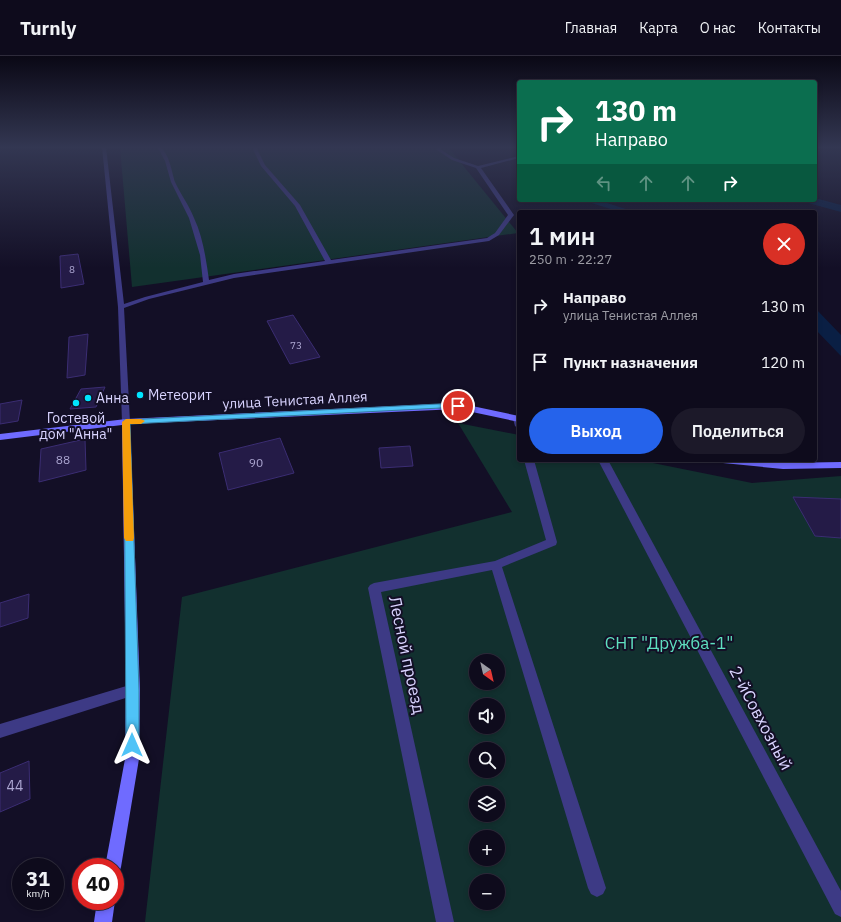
<!DOCTYPE html>
<html lang="ru">
<head>
<meta charset="utf-8">
<style>
  :root { --surface:#0e0b1c; --page:#1c1929; --text:#f1f3f6; --muted:#9b9ba3; --line:#2e2b3b; --accent:#2563eb }
  body { margin:0; font-family:"IBM Plex Sans",sans-serif; background:var(--page); color:var(--text); height:100vh; display:flex; flex-direction:column; font-size:15px; white-space:nowrap }
  * { box-sizing:border-box; margin:0 }
  p { font-size:13px; color:var(--muted) }
  .icon { flex:none; width:22px; height:22px; fill:none; stroke:currentColor; stroke-width:2; stroke-linecap:round; stroke-linejoin:round }
  .map { position:relative; flex:1; overflow:hidden }
  .details { position:absolute; left:517px; top:154px; width:300px; height:252px; display:flex; flex-direction:column; background:var(--surface); border-radius:4px; box-shadow:0 2px 6px #0003,0 0 0 1px var(--line) }
  .details>* { flex:none }
  .banner { position:absolute; left:517px; top:24px; width:300px; height:122px; border-radius:4px; box-shadow:0 2px 6px #0003,0 0 0 1px var(--line); background:#0b6e4f; color:#fff; overflow:hidden }
  .needle { width:26px; rotate:146deg }
  .buttons { position:absolute; left:469px; top:598px; display:grid; gap:8px }
  .buttons a { display:grid; place-items:center; width:36px; height:36px; border-radius:50%; background:var(--surface); box-shadow:0 2px 6px #0003,0 0 0 1px var(--line); font-size:20px }
  .speed { position:absolute; left:12px; top:802px; display:flex; gap:8px; font-size:20px; font-weight:700; text-align:center }
  .speed>* { display:grid; place-content:center; width:52px; height:52px; border-radius:50%; background:var(--surface); box-shadow:0 2px 6px #0003,0 0 0 1px var(--line); line-height:1 }
  .speed small { font-size:10px; font-weight:400 }
  .speed .limit { border:6px solid #d22; background:#fff; color:#111 }
  .pin { position:absolute; display:grid; place-items:center; width:34px; height:34px; color:#fff; margin:-17px; border:2px solid #fff; border-radius:50%; box-shadow:0 1px 4px #0007 }
  .me { position:absolute; width:44px; margin:-22px; rotate:0deg; stroke-linejoin:round; filter:drop-shadow(0 0 3px #0008) }
  .turn { display:flex; align-items:center; gap:14px; height:84px; padding:0 12px; font-size:18px }
  .turn .icon { width:52px; height:52px; stroke-width:2.5 }
  .turn b { display:block; font-size:28px; line-height:34px }
  .lanes { display:flex; align-items:center; height:38px; padding:0 12px; background:#0003; justify-content:center; gap:20px; direction:ltr }
  .lanes .off { opacity:.35 }
  .round { display:grid; place-items:center; flex:none; width:42px; height:42px; border-radius:21px; background:var(--page) }
  .overview { display:flex; align-items:center; justify-content:space-between; height:68px; padding:0 12px }
  h1 { font-size:24px; font-weight:600; line-height:30px }
  .primary-button { display:flex; gap:8px; margin-top:auto; padding:8px 12px }
  .primary-button a { flex:1; height:46px; border-radius:24px; background:var(--accent); color:#fff; font-size:16px; font-weight:600; line-height:46px; text-align:center }
  .primary-button a+a { background:var(--page); color:var(--text) }
  ul { padding:0; list-style:none }
  li { display:flex; align-items:center; gap:12px; height:56px; padding:0 12px }
  li div { flex:1 }
  li b { display:block; font-size:15px }
  li em { font-style:normal }
  header { display:flex; align-items:center; gap:24px; box-sizing:border-box; height:56px; padding:0 20px; background:var(--surface); border-bottom:1px solid var(--line) }
  header strong { font-size:19px }
  nav { display:flex; gap:22px; margin-inline-start:auto; font-size:14px }
  .map>svg:first-child { display:block }
  .green { fill:#12302f; fill-rule:evenodd }
  .water { fill:#0a1f44 }
  .lines { fill:none; stroke-linecap:round; stroke-linejoin:round }
  .stream { fill:#0a1f44; fill-rule:evenodd }
  .building { fill:#241b47; stroke:#3b2d73 }
  .street { fill:#3d3a85; fill-rule:evenodd }
  .secondary { fill:#6f6bff; fill-rule:evenodd }
  .route { fill:#4fc3f7; stroke:#337fa1 }
  .slow { fill:#f59e0b }
  .poi-dot { fill:#00e5ff; stroke:#130f26; stroke-width:1.5 }
  .labels { text-anchor:middle; stroke-width:4; stroke-linejoin:round; paint-order:stroke }
  .far-number-label { font-size:10px; fill:#aca6d1 }
  .number-label { font-size:12px; fill:#aca6d1 }
  .poi-label { font-size:14px; fill:#d9d4ff; stroke:#130f26; text-anchor:start }
  .street-label { font-size:14px; fill:#d9d4ff; stroke:#130f26 }
  .near-number-label { font-size:14px; fill:#aca6d1 }
  .near-park-label { font-size:17px; fill:#5fe0c0; stroke:#130f26 }
  .near-street-label { font-size:17px; fill:#d9d4ff; stroke:#130f26 }
</style>
</head>
<body>
<header>
<strong>Turnly</strong>
<nav><a>Главная</a><a>Карта</a><a>О нас</a><a>Контакты</a></nav>
</header>
<div class="map">
<svg width="841" height="866" viewBox="0 0 841 866">
  <rect width="100%" height="100%" fill="#130f26"/>
  <g class="green">
    <polygon points="120,91 448,91 518,177 132,231"/>
    <path d="M458,367L519,379V404H638L752,427L841,420V866H145L182,541L512,456ZM476,605H498V627H476ZM476,649H498V671H476ZM476,693H498V715H476ZM476,737H498V759H476ZM476,781H498V803H476ZM476,825H498V847H476Z"/>
  </g>
  <g class="water">
    <polygon points="815,143 841,150 841,156 797,144"/>
    <polygon points="582,144 598,144 635,156 620,156"/>
    <polygon points="815,252 841,279 841,300 815,273"/>
  </g>
  <g class="lines">
    <polygon class="stream" points="815,142 841,149 841,151 815,144"/>
  </g>
  <g class="building">
    <polygon points="78,198 84,228 61,232 60,200"/>
    <polygon points="293,259 320,301 290,308 267,265"/>
    <polygon points="88,278 85,319 67,322 69,281"/>
    <polygon points="105,331 96,351 70,353 81,333"/>
    <polygon points="22,344 18,365 0,368 0,348"/>
    <polygon points="280,382 294,417 228,434 219,397"/>
    <polygon points="85,383 86,414 39,426 41,393"/>
    <polygon points="410,390 413,410 381,412 379,392"/>
    <polygon points="793,441 841,443 841,482 815,480"/>
    <polygon points="29,538 28,562 0,571 0,547"/>
    <polygon points="29,705 30,743 0,756 0,717"/>
  </g>
  <g class="lines">
    <g class="street">
      <path d="M102,91H106L124,248L145,241L203,226L200,199L189,162L171,126L165,105L158,92L159,91C169,95 172,117 175,126C181,139 189,149 194,162C203,181 206,203 209,224L234,218L325,205L295,150L261,110L252,91H256L265,109L300,149L331,204L487,182L495,177L508,159L476,112L452,104L437,94L438,91H442L440,93L454,102L478,110L519,100V102L481,112L514,159L499,179L489,185L234,222L149,243L124,252L130,366L126,369L122,366L118,251Z"/>
      <polygon points="517,360 519,361 519,373 515,370 513,363"/>
      <polygon points="524,404 534,404 557,486 556,489 502,511 606,832 603,838 597,841 591,838 588,832 492,514 381,536 454,866 436,866 368,532 370,529 374,527 495,505 546,484"/>
      <polygon points="598,404 608,404 841,835 841,861 835,858"/>
      <polygon points="133,628 138,630 140,634 138,638 0,682 0,668"/>
    </g>
    <g class="secondary">
      <polygon points="458,347 519,360 519,366 458,353 130,368 140,634 139,703 121,811 119,817 115,818 115,811 105,811 125,703 126,634 122,369 0,384 0,378 126,363"/>
      <polygon points="718,404 755,404 783,407 841,406 841,412 783,413 723,407"/>
      <polygon points="97,845 115,845 112,866 94,866"/>
    </g>
  </g>
  <linearGradient id="sky" x2="0" y2="1"><stop stop-color="#0a0815"/><stop offset="0.43" stop-color="#333752"/><stop offset="1" stop-color="#333752" stop-opacity="0"/></linearGradient>
  <rect width="841" height="212" fill="url(#sky)"/>
  <polygon class="route" points="458,347 461,350 460,351 130,368 139,634 139,689 137,694 132,696 128,694 126,689 124,364"/>
  <polygon class="slow" points="126,363 141,363 145,365 141,368 130,368 134,482 133,485 126,485 124,482 122,366"/>
  <g class="poi-dot">
    <circle cx="140" cy="339" r="4"/>
    <circle cx="88" cy="342" r="4"/>
    <circle cx="76" cy="347" r="4"/>
  </g>
  <g class="labels">
    <g class="far-number-label">
      <text x="72" y="217">8</text>
      <text x="296" y="293">73</text>
    </g>
    <g class="number-label">
      <text x="63" y="408">88</text>
      <text x="256" y="411">90</text>
    </g>
    <g class="poi-label">
      <text x="148" y="344">Метеорит</text>
      <text x="96" y="347">Анна</text>
      <text x="76" y="367" text-anchor="middle">Гостевой<tspan x="76" dy="16">дом "Анна"</tspan></text>
    </g>
    <g class="street-label">
      <text transform="translate(295 344) rotate(-3)" y="5">улица Тенистая Аллея</text>
    </g>
    <g class="near-number-label">
      <text x="15" y="735">44</text>
    </g>
    <g class="near-park-label">
      <text x="669" y="593">СНТ "Дружба-1"</text>
    </g>
    <g class="near-street-label">
      <text transform="translate(407 599) rotate(78)" y="6">Лесной проезд</text>
      <text transform="translate(761 662) rotate(62)" y="6">2-йСовхозный</text>
    </g>
  </g>
</svg>
<div class="buttons">
<a><svg class="needle" viewBox="-14 -14 28 28"><path d="M0-13l5 13h-10z" fill="#e53935"/><path d="M0 13l5-13h-10z" fill="#9b9ba3"/></svg></a>
<a><svg class="icon" aria-label="sound" viewBox="0 0 24 24"><path d="M4 9h4l5-4v14l-5-4H4zM17 9q2 3 0 6"/></svg></a>
<a><svg class="icon" aria-label="search" viewBox="0 0 24 24"><circle cx="10" cy="10" r="6"/><path d="M15 15l6 6"/></svg></a>
<a><svg class="icon" aria-label="layers" viewBox="0 0 24 24"><path d="M12 4l9 5-9 5-9-5zM3 14l9 5 9-5"/></svg></a>
<a>+</a>
<a>−</a>
</div>
<div class="speed"><div>31<small>km/h</small></div><div class="limit">40</div></div>
<div class="pin" style="left:458px;top:350px;background:#d93025"><svg class="icon" aria-label="arrive" viewBox="0 0 24 24"><path d="M6 21V4h12l-3 4 3 4H6"/></svg></div>
<svg class="me" style="left:132px;top:689px" viewBox="-20 -20 40 40"><path d="M0-17L14 15 0 8-14 15z" fill="#4fc3f7" stroke="#fff" stroke-width="4"/></svg>
<div class="banner">
<div class="turn"><svg class="icon" aria-label="right" viewBox="0 0 24 24"><path d="M7 20v-9h11M14 6l5 5-5 5"/></svg><div><b>130 m</b>Направо</div></div>
<div class="lanes"><svg class="icon off" aria-label="left" viewBox="0 0 24 24"><path d="M17 20v-9H6M10 6l-5 5 5 5"/></svg><svg class="icon off" aria-label="ahead" viewBox="0 0 24 24"><path d="M12 20V5M6 11l6-6 6 6"/></svg><svg class="icon off" aria-label="ahead" viewBox="0 0 24 24"><path d="M12 20V5M6 11l6-6 6 6"/></svg><svg class="icon" aria-label="right" viewBox="0 0 24 24"><path d="M7 20v-9h11M14 6l5 5-5 5"/></svg></div>
</div>
<section class="details">
<div class="overview"><div><h1>1 мин</h1><p>250 m · 22:27</p></div><a class="round" style="background:#d93025;color:#fff"><svg class="icon" aria-label="close" viewBox="0 0 24 24"><path d="M6 6l12 12M18 6L6 18"/></svg></a></div>
<ul>
<li><svg class="icon" aria-label="right" viewBox="0 0 24 24"><path d="M7 20v-9h11M14 6l5 5-5 5"/></svg><div><b>Направо</b><p>улица Тенистая Аллея</p></div><em>130 m</em></li>
<li><svg class="icon" aria-label="arrive" viewBox="0 0 24 24"><path d="M6 21V4h12l-3 4 3 4H6"/></svg><div><b>Пункт назначения</b></div><em>120 m</em></li>
</ul>
<div class="primary-button"><a>Выход</a><a>Поделиться</a></div>
</section>
</div>
</body>
</html>
